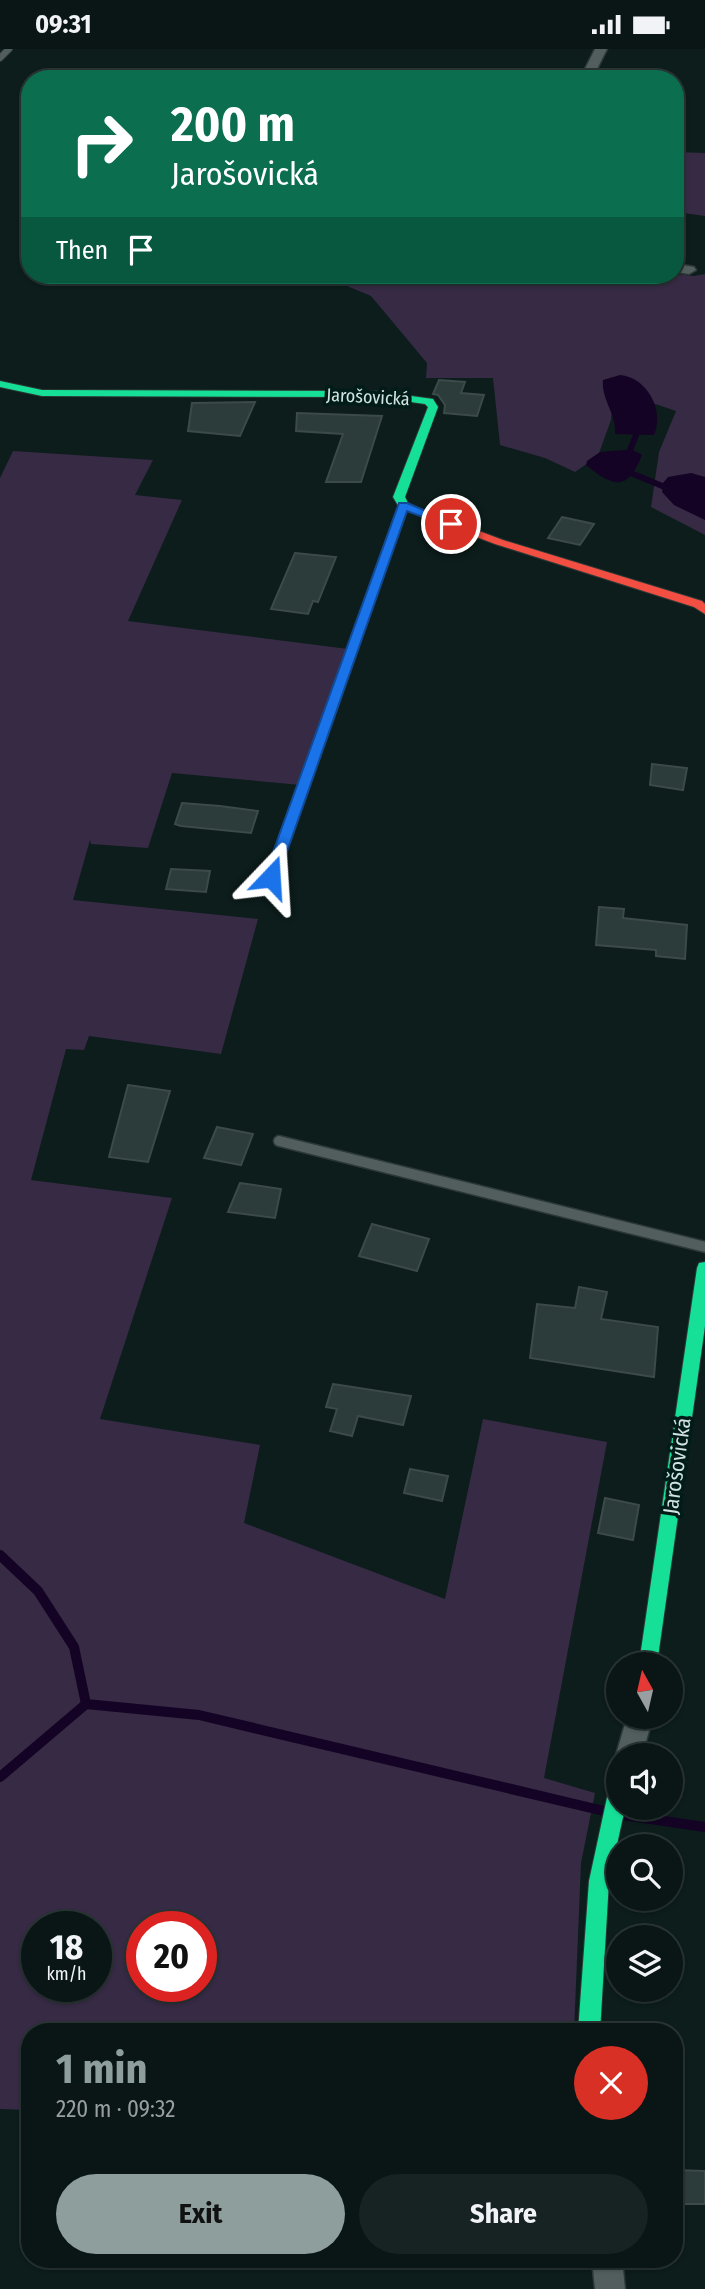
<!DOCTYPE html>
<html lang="en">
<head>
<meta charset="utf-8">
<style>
  :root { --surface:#091615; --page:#172322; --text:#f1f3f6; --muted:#999fa0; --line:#293534; --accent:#8d9e9c }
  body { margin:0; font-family:"Fira Sans Condensed",sans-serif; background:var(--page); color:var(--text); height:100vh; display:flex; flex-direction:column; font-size:26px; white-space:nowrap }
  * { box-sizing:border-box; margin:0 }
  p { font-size:23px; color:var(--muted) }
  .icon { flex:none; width:38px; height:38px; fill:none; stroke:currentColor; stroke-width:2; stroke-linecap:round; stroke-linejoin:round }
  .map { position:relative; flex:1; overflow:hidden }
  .details { position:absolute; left:21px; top:1974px; width:662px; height:245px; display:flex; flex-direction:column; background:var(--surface); border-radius:28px; box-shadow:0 2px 5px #0004,0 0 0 2px var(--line) }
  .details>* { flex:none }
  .hud { position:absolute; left:21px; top:21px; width:663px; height:214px; border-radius:28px; box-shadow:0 2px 5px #0004,0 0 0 2px var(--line); background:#0b6e4f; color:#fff; overflow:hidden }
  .needle { width:46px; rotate:352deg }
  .buttons { position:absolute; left:606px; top:1603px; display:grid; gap:14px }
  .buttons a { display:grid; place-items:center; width:77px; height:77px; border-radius:50%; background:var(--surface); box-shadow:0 2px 5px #0004,0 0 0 2px var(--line); font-size:35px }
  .speed { position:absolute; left:21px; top:1862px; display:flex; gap:14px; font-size:35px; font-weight:700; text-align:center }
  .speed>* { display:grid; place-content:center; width:91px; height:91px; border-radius:50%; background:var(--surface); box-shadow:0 2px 5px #0004,0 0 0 2px var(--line); line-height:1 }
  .speed small { font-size:18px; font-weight:400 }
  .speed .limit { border:10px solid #d22; background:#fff; color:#111 }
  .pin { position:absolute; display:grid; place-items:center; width:60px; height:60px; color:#fff; margin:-30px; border:4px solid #fff; border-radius:50%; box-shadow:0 2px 7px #0007 }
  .me { position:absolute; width:77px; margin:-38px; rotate:20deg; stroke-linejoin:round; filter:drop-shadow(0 0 5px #0008) }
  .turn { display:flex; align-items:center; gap:24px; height:147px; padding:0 35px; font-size:32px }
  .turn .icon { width:91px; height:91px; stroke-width:2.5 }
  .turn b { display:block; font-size:49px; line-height:60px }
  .then { display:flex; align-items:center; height:66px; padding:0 35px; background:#0003; gap:14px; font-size:26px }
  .round { display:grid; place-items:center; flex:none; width:74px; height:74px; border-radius:37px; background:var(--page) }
  .summary { display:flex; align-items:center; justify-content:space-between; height:119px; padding:0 35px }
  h1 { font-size:42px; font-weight:700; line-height:52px; color:var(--accent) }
  .cta { display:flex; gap:14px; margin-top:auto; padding:14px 35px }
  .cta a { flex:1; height:80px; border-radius:42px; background:var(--accent); color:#111; font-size:28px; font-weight:700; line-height:80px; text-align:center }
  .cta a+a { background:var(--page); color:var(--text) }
  .status { display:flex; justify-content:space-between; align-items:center; height:49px; padding:0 35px; background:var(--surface); direction:ltr }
  .status svg { height:19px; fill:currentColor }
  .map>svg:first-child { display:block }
  .green { fill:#362a44; fill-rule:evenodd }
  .water { fill:#140324 }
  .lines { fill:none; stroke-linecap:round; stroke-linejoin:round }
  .stream-far1 { stroke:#140324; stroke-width:6 }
  .stream { stroke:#140324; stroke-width:10 }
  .building { fill:#2c3c3a; stroke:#3c4a49; stroke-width:2 }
  .lane-far2-casing { stroke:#2c3836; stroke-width:8 }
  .lane-far1-casing { stroke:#2c3836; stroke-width:10 }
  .lane-casing { stroke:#2c3836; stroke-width:13 }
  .street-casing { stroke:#2c3836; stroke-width:3 }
  .fast-casing { stroke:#2c3836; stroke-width:2 }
  .jam-casing { stroke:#2c3836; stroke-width:2 }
  .lane-far2 { stroke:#525e5d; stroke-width:6 }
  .lane-far1 { stroke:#525e5d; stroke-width:8 }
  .lane { stroke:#525e5d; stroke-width:10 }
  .street { fill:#525e5d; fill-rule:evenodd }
  .fast { fill:#16e098; fill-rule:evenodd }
  .jam { fill:#f24e42; fill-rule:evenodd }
  .route { fill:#1a73e8; stroke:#114b97; stroke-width:2 }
  .labels { text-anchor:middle; stroke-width:7; stroke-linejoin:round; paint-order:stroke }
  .far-street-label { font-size:18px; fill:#d2e4e1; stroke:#001c18 }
  .street-label { font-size:21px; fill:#d2e4e1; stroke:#001c18 }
</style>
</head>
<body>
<div class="status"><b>09:31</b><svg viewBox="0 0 49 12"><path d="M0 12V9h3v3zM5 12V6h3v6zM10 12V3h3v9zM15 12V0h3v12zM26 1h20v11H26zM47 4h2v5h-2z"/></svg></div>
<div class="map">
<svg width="705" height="2240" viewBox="0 0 705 2240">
  <rect width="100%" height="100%" fill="#0c1d1c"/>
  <g class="green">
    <polygon points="676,103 705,104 705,167 676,163"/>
    <polygon points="676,225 694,227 705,225 705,486 651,458 659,403 676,362 614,341 611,371 598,407 575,423 545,409 500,396 493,329 426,329 427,314 371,247 321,226"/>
    <path d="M13,402L153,411L135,446L182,451L128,572L348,600L301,736L172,724L148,799L91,795L90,791L73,851L258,870L221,1005L89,987L84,1001L66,1000L31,1131L172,1149L100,1370L260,1396L244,1474L445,1550L483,1370L607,1393L544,1729L595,1744L581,1814L574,1983H30V2061L0,2060V429ZM37,1878H96V1937H37ZM142,1878H201V1937H142Z"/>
  </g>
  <g class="water">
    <path d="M620,326C647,328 665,362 654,386L615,385C617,366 601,350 603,331Z"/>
    <path d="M625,401L635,402L642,406C628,442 614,439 586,416L587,412L600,403Z"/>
    <polygon points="691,424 705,428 705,471 674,456 662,443 663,434 668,428"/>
  </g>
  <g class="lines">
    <g class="stream-far1">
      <polyline points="627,409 636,386"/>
      <polyline points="626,422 672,441"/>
    </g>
    <g class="stream">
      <polyline points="0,1506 38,1542 74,1598 86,1655 199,1666 604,1762"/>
      <polyline points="0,1728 86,1655"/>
      <polyline points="623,1766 705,1778"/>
    </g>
  </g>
  <g class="building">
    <polygon points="439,331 465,333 461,344 484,346 477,367 444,364 445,356 438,346 433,345"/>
    <polygon points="255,353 240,387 188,382 192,354"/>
    <polygon points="297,364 382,367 361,433 326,433 343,385 296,382"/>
    <polygon points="562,468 594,475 580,496 548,489"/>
    <polygon points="295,504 336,508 318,553 313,552 308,565 271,560"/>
    <polygon points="652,715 687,719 683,741 650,736"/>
    <polygon points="182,754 220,757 258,762 251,784 181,777 175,775"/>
    <polygon points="171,820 210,822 206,843 166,840"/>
    <polygon points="599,858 624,860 623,869 687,876 685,910 656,907 656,901 596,896"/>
    <polygon points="128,1036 170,1042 148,1113 109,1108"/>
    <polygon points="217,1078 253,1085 241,1116 204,1109"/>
    <polygon points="240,1134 281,1140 275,1169 228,1163"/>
    <polygon points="372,1175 429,1190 417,1222 359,1207"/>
    <polygon points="579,1238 607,1243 601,1270 658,1278 654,1328 530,1309 537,1255 575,1259"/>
    <polygon points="333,1335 411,1347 403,1376 358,1367 352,1387 330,1382 337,1360 326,1358"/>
    <polygon points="410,1420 448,1427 442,1452 404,1444"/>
    <polygon points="605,1449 639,1456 633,1491 598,1484"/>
    <polygon points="674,2121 705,2122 705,2155 674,2155"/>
  </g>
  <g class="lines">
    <defs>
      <polyline id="lane-far2" points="0,9 9,0"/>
      <polyline id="lane-far1" points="271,828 403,456"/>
      <polyline id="lane" points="279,1092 705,1198"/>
      <g id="street">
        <polygon points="595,0 607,0 592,30 580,30"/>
        <polygon points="676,215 694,218 696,221 689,225 676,223"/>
        <polygon points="627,1668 653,1668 642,1706 618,1706 618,1710 616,1706"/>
        <polygon points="592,2210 622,2210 625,2240 595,2240"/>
      </g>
      <g id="fast">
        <polygon points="0,332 42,341 375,342 433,350 438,358 405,448 408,454 421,461 415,464 399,458 393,448 428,358 425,355 375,348 42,347 0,338"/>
        <polygon points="705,1213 705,1277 657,1615 639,1615 697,1219 699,1214"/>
        <polygon points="618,1735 618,1759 625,1759 609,1832 600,1983 578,1983 589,1832 608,1744 611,1737"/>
      </g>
      <polygon id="jam" points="415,458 503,491 702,552 705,555 705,565 694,558 495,495 411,463 409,461"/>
    </defs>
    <use href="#lane-far2" class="lane-far2-casing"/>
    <use href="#lane-far1" class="lane-far1-casing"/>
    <use href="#lane" class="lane-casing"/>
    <use href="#street" class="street-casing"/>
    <use href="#fast" class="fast-casing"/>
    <use href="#jam" class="jam-casing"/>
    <use href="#lane-far2" class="lane-far2"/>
    <use href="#lane-far1" class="lane-far1"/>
    <use href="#lane" class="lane"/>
    <use href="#street" class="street"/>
    <use href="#fast" class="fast"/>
    <use href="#jam" class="jam"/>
  </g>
  <polygon class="route" points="399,454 407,454 457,475 447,477 407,462 278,828 276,831 266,831 264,828"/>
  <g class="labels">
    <g class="far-street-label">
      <text transform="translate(368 348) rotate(3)" y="6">Jarošovická</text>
    </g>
    <g class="street-label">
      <text transform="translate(677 1417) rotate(-82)" y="7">Jarošovická</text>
    </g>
  </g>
</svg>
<div class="buttons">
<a><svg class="needle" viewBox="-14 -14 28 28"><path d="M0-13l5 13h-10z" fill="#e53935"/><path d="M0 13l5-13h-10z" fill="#999fa0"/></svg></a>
<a><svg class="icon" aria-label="sound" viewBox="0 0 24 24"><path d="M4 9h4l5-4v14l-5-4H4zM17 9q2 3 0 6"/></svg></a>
<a><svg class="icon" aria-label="search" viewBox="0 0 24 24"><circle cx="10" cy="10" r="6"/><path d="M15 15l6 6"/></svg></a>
<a><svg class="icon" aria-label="layers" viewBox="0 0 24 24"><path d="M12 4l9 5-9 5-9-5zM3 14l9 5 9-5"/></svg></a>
</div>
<div class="speed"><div>18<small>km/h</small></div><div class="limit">20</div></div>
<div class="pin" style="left:451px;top:475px;background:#d93025"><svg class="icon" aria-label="arrive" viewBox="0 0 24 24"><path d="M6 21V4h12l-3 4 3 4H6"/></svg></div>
<svg class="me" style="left:271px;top:828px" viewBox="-20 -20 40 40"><path d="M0-17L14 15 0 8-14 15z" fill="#1a73e8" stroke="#fff" stroke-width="4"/></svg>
<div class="hud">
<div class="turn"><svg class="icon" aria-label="right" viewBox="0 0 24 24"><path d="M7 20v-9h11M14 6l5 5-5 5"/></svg><div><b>200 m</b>Jarošovická</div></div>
<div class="then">Then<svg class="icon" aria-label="arrive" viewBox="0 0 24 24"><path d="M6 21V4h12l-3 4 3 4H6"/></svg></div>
</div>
<section class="details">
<div class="summary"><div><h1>1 min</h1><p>220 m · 09:32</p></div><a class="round" style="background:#d93025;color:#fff"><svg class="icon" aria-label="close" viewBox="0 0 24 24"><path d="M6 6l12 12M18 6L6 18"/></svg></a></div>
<div class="cta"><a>Exit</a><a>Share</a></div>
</section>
</div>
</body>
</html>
